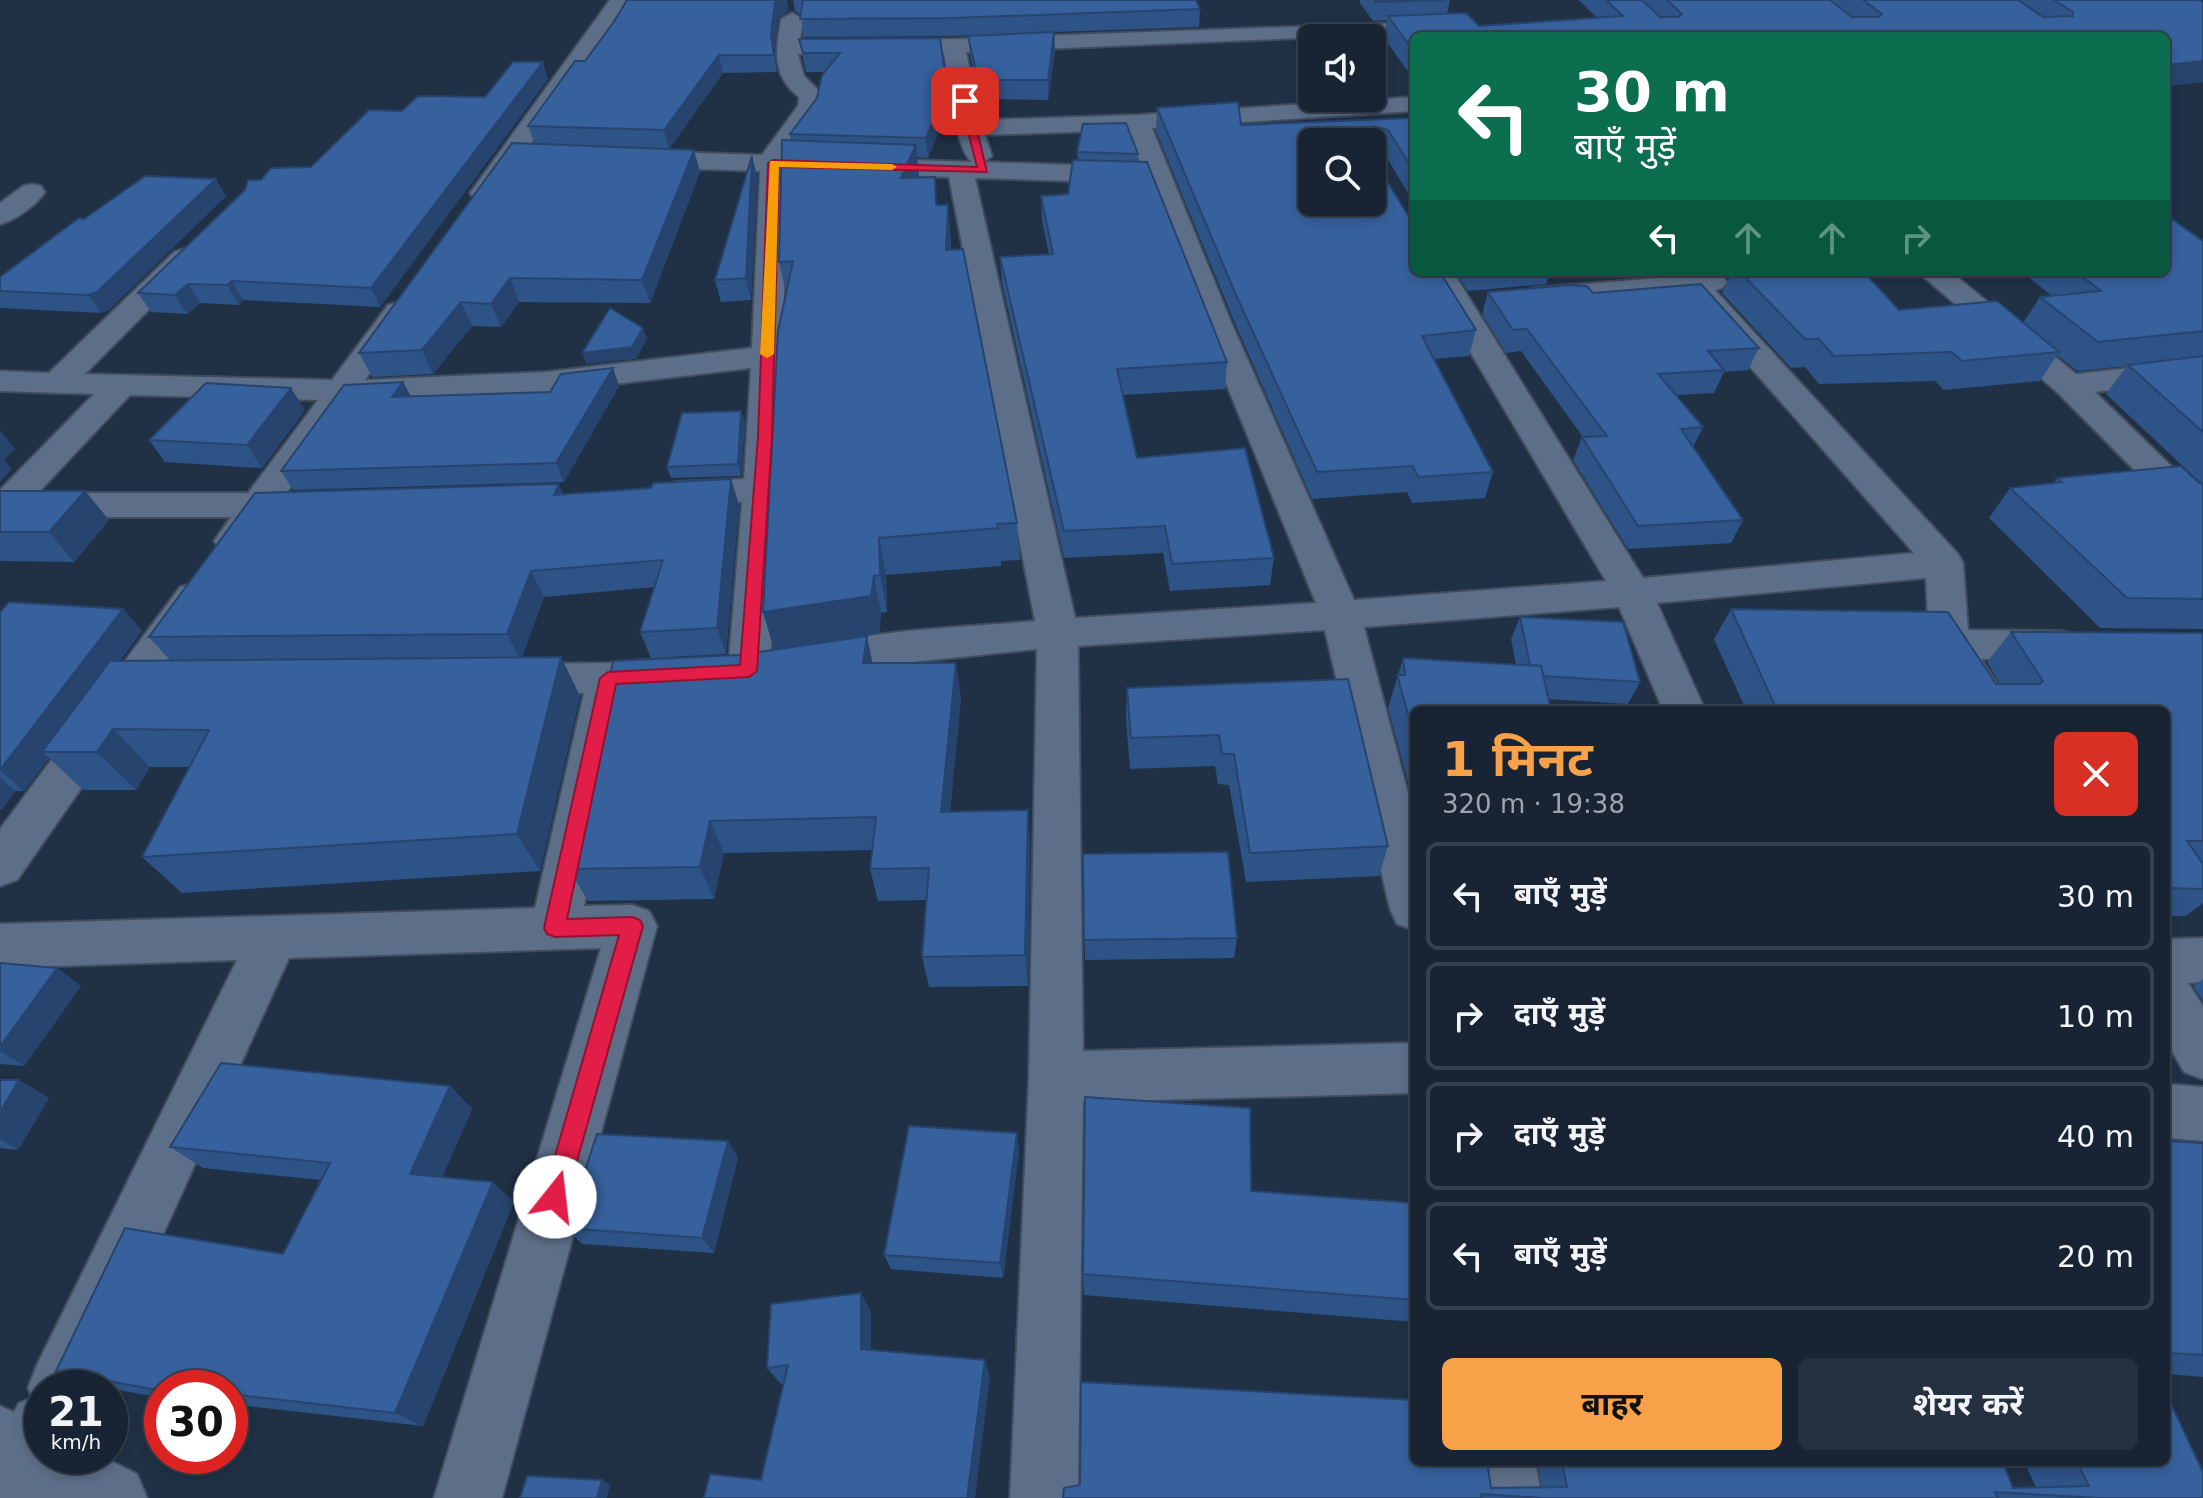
<!DOCTYPE html>
<html lang="hi">
<head>
<meta charset="utf-8">
<style>
  :root { --surface:#182434; --page:#253040; --text:#f1f3f6; --muted:#9fa4ac; --line:#36414f; --accent:#f7a148 }
  body { margin:0; font-family:"DejaVu Sans","Noto Sans Devanagari",sans-serif; background:var(--page); color:var(--text); height:100vh; display:flex; flex-direction:column; font-size:30px; white-space:nowrap }
  * { box-sizing:border-box; margin:0 }
  p { font-size:26px; color:var(--muted) }
  .icon { flex:none; width:44px; height:44px; fill:none; stroke:currentColor; stroke-width:2; stroke-linecap:round; stroke-linejoin:round }
  .map { position:relative; flex:1; overflow:hidden }
  .panel { position:absolute; left:1410px; top:706px; width:760px; height:760px; display:flex; flex-direction:column; background:var(--surface); border-radius:12px; box-shadow:0 4px 12px #0003,0 0 0 2px var(--line) }
  .panel>* { flex:none }
  .guide { position:absolute; left:1410px; top:32px; width:760px; height:244px; border-radius:12px; box-shadow:0 4px 12px #0003,0 0 0 2px var(--line); background:#0b6e4f; color:#fff; overflow:hidden }
  .fabs { position:absolute; left:1298px; top:24px; display:grid; gap:16px }
  .fabs a { display:grid; place-items:center; width:88px; height:88px; border-radius:12px; background:var(--surface); box-shadow:0 4px 12px #0003,0 0 0 2px var(--line); font-size:40px }
  .speed { position:absolute; left:24px; top:1370px; display:flex; gap:16px; font-size:40px; font-weight:700; text-align:center }
  .speed>* { display:grid; place-content:center; width:104px; height:104px; border-radius:50%; background:var(--surface); box-shadow:0 4px 12px #0003,0 0 0 2px var(--line); line-height:1 }
  .speed small { font-size:20px; font-weight:400 }
  .speed .limit { border:12px solid #d22; background:#fff; color:#111 }
  .pin { position:absolute; display:grid; place-items:center; width:68px; height:68px; color:#fff; margin:-34px; border-radius:16px; box-shadow:0 4px 12px #0006 }
  .me { position:absolute; width:88px; margin:-44px; rotate:16deg; stroke-linejoin:round; filter:drop-shadow(0 0 6px #0008) }
  .turn { display:flex; align-items:center; gap:28px; height:168px; padding:0 32px; font-size:36px }
  .turn .icon { width:104px; height:104px; stroke-width:2.5 }
  .turn b { display:block; font-size:56px; line-height:68px }
  .lanes { display:flex; align-items:center; height:76px; padding:0 32px; background:#0003; justify-content:center; gap:40px; direction:ltr }
  .lanes .off { opacity:.35 }
  .round { display:grid; place-items:center; flex:none; width:84px; height:84px; border-radius:12px; background:var(--page) }
  .headline { display:flex; align-items:center; justify-content:space-between; height:136px; padding:0 32px }
  h1 { font-size:48px; font-weight:700; line-height:60px; color:var(--accent) }
  .primary-button { display:flex; gap:16px; margin-top:auto; padding:16px 32px }
  .primary-button a { flex:1; height:92px; border-radius:12px; background:var(--accent); color:#111; font-size:32px; font-weight:700; line-height:92px; text-align:center }
  .primary-button a+a { background:var(--page); color:var(--text) }
  ul { padding:0; list-style:none }
  li { display:flex; align-items:center; gap:24px; height:108px; margin:0 16px 12px; padding:0 16px; border:4px solid var(--line); border-radius:12px }
  li div { flex:1 }
  li b { display:block; font-size:30px }
  li em { font-style:normal }
  .map>svg:first-child { display:block }
  .lines { fill:none; stroke-linecap:round; stroke-linejoin:round }
  .street-casing { stroke:#404d5e; stroke-width:4 }
  .street { fill:#5d6f88; fill-rule:evenodd }
  .wall { fill:#2e5387 }
  .shaded-wall { fill:#26446e }
  .building { fill:#36619d; stroke:#26446e; stroke-width:2; fill-rule:evenodd }
  .route { fill:#e11d48; stroke:#92132f; stroke-width:2 }
  .slow { fill:#f59e0b }
</style>
</head>
<body>
<div class="map">
<svg width="2203" height="1498" viewBox="0 0 2203 1498">
  <rect width="100%" height="100%" fill="#203045"/>
  <g class="lines">
    <defs>
      <g id="street">
        <polygon points="610,0 631,0 492,199 474,199 470,193"/>
        <path d="M792,13L803,19L800,40L954,39L1455,21L1458,26L1455,31L1447,32L966,52L981,120L1137,115L1414,97V111L1152,128L1231,322L1354,600L1606,581L1423,272H1453L1643,578L1914,553L1685,293L1534,306L1523,303L1519,297L1523,291L1534,288L1671,277L1667,272L1722,276L1727,282L1722,288L1715,290L1958,554L1963,563L1968,630L2061,631L2075,635L2081,645L2075,655L2061,659H1981L2014,710H1971L1929,644L1926,578L1657,603L1705,710H1663L1619,607L1364,627L1414,816V930L1397,924L1390,909L1325,630L1078,646L1083,1051L1414,1043V1093L1083,1102L1078,1498H1010L1029,1077L1037,649L894,664L811,677L796,673L790,662L796,651C872,629 957,628 1035,621L949,177L786,172L782,437L770,671L764,682L749,686L734,682L728,671L742,502L676,504L663,501L658,493L663,485L676,482L744,479L751,368L546,392L351,400L285,495L292,497L297,505L292,513L270,517C254,538 250,558 220,550L214,541L231,517H36L22,511L13,520L0,524V490L94,394L0,391V371L49,373L174,252L184,249L194,252L198,258L194,264L85,374L332,380L388,305L399,302L410,305L414,311L365,380L546,372L752,348L760,171L637,167L628,164L624,159L628,154L637,151L762,155L798,106L799,97C771,75 776,51 781,19ZM944,53C949,78 954,147 972,162L788,156L792,146L818,115L823,95L804,76L798,54ZM1128,130L1144,174L1141,169L1132,167L984,162L992,156L985,135ZM1145,175L1201,322L1316,603L1075,618L975,178L1132,183L1141,181ZM130,395L318,400L248,493H38Z"/>
        <path d="M32,184L41,186L45,192C36,205 16,220 0,224V203L23,186Z"/>
        <polygon points="1918,272 1951,272 2076,374 2203,360 2203,380 2095,392 2200,494 2203,499 2200,510 2187,514 2174,510 2057,392"/>
        <polygon points="194,584 208,587 214,597 208,607 17,880 0,886 0,829 180,587"/>
        <polygon points="671,658 686,662 692,673 686,684 671,688 626,692 584,906 632,905 649,911 657,926 502,1498 434,1498 601,948 289,958 93,1388 42,1388 42,1456 101,1456 137,1474 147,1498 0,1498 0,1406 14,1412 19,1403 32,1398 28,1388 37,1365 237,960 0,968 0,924 535,908 584,693 512,694 497,690 491,679 497,668 512,664 608,663"/>
        <polygon points="2203,938 2203,982 2188,983 2203,1006 2203,1079 2184,1072 2166,1041 2166,939"/>
        <polygon points="2166,1084 2203,1087 2203,1141 2166,1138"/>
        <polygon points="1469,1462 1535,1462 1542,1498 1474,1498"/>
      </g>
    </defs>
    <use href="#street" class="street-casing"/>
    <use href="#street" class="street"/>
  </g>
  <g class="wall">
    <polygon points="793,0 1196,0 1200,9 1199,27 1054,32 1055,51 1048,100 980,99 970,55 968,36 1034,33 954,36 803,37 801,15 795,11"/>
    <polygon points="1360,0 1450,0 1447,14 1479,26 1597,18 1579,0 2198,0 2203,82 2166,86 2166,36 1414,36 1414,80 1384,38 1387,20 1373,21 1360,3"/>
    <polygon points="789,11 778,19 774,52 777,72 723,73 669,149 541,144 700,172 650,303 519,302 501,327 472,326 433,374 372,377 359,353 535,144 528,126 585,61"/>
    <polygon points="799,39 947,88 949,107 928,158 917,157 919,178 938,205 951,240 951,250 1017,523 1020,560 1001,561 1001,566 886,575 887,612 881,613 879,633 799,646 872,663 961,698 950,811 1030,843 1028,986 929,987 922,957 927,900 878,901 870,869 872,850 724,853 714,899 588,901 569,869 738,655 774,649 763,612 786,292 779,262 791,141 790,134 817,98 825,72 806,72"/>
    <polygon points="548,79 380,307 243,300 239,305 200,303 187,314 151,312 138,293 261,180 311,167 402,111 485,97"/>
    <polygon points="1157,108 1241,125 1414,118 1414,203 1384,153 1374,151 1374,160 1414,272 1476,330 1469,356 1434,359 1493,472 1485,498 1412,503 1407,492 1312,499 1234,321 1156,131"/>
    <polygon points="1077,152 1138,154 1138,162 1227,362 1225,389 1123,395 1137,458 1274,558 1270,585 1170,591 1163,553 1064,558 1002,283 1000,257 1049,255 1042,220 1041,196 1068,194 1078,160"/>
    <polygon points="757,176 751,300 721,302 715,280"/>
    <polygon points="226,196 109,310 101,313 0,308 0,277 84,219"/>
    <polygon points="2203,241 2203,629 2100,628 1989,518 2010,488 2054,483 2057,478 2201,483 2106,394 2127,366 2077,371 2057,355 2040,381 1944,390 1935,381 1819,384 1805,367 1791,368 1722,293 1732,272 1864,272 1899,310 2023,323 2040,297 2052,296 2022,272 2166,272"/>
    <polygon points="1455,272 1550,272 1546,284 1468,291"/>
    <polygon points="1488,292 1593,293 1759,348 1748,370 1724,372 1714,393 1676,395 1703,427 1693,447 1743,520 1731,543 1628,549 1573,460 1582,437 1583,437 1521,351 1506,353 1482,314"/>
    <polygon points="613,368 619,386 564,482 293,490 281,471 410,396 550,392"/>
    <polygon points="305,410 262,468 165,462 149,440"/>
    <polygon points="741,411 745,422 741,476 671,478 667,467"/>
    <polygon points="731,479 739,505 726,654 651,658 640,632 654,587 544,597 522,657 580,696 540,871 182,893 142,857 190,767 150,767 136,790 83,790 49,758 24,791 15,791 2,809 0,809 0,612 123,609 142,631 120,661 170,660 149,637 563,494 651,488"/>
    <polygon points="0,491 85,491 109,520 74,562 0,561"/>
    <polygon points="1731,609 1996,684 2000,684 1987,662 2011,632 2203,633 2203,903 2186,916 2166,916 2166,710 1746,710 1714,639"/>
    <polygon points="1520,617 1640,682 1628,704 1548,699 1414,710 1414,804 1388,708 1403,658 1516,665 1511,639"/>
    <polygon points="1348,679 1388,846 1379,876 1246,882 1229,785 1218,784 1215,766 1130,769 1126,719 1127,688"/>
    <polygon points="1083,854 1237,938 1234,958 1085,960"/>
    <polygon points="0,963 57,968 81,986 24,1066 0,1064"/>
    <polygon points="2203,979 2203,1001 2193,986"/>
    <polygon points="0,1080 19,1080 49,1098 18,1150 0,1148"/>
    <polygon points="450,1086 472,1109 442,1177 514,1202 423,1426 238,1405 235,1412 230,1411 230,1388 162,1388 162,1398 97,1386 56,1371 283,1254 321,1180 203,1168 170,1147"/>
    <polygon points="1017,1133 1019,1151 1003,1278 891,1269 884,1255"/>
    <polygon points="728,1141 738,1158 714,1253 582,1244 566,1228"/>
    <polygon points="2166,1141 2203,1143 2203,1377 2166,1374"/>
    <polygon points="1251,1191 1414,1203 1414,1322 1084,1295 1083,1274"/>
    <polygon points="871,1312 871,1350 990,1377 781,1384 767,1368"/>
    <polygon points="1537,1462 2003,1462 2013,1488 2036,1487 2024,1462 2166,1462 2203,1498 1063,1498 1080,1485 1542,1487"/>
  </g>
  <g class="shaded-wall">
    <polygon points="778,0 787,0 789,11 778,19 774,52 777,72 771,35 775,2"/>
    <polygon points="1054,32 1055,51 1048,100 1048,80"/>
    <polygon points="719,55 723,73 669,149 664,130"/>
    <polygon points="2203,61 2203,82 2166,86 2166,65"/>
    <polygon points="543,62 548,79 380,307 371,288"/>
    <polygon points="947,88 949,107 928,158 926,138"/>
    <polygon points="916,145 919,179 901,178"/>
    <polygon points="694,150 700,172 650,303 642,280"/>
    <polygon points="752,156 757,176 751,300 746,278"/>
    <polygon points="216,179 226,196 109,310 101,313 88,295"/>
    <polygon points="948,205 951,240 949,286 946,250"/>
    <polygon points="510,278 519,302 501,327 491,304"/>
    <polygon points="232,281 243,300 239,305 227,285"/>
    <polygon points="188,284 200,303 187,314 175,295"/>
    <polygon points="461,302 472,326 433,374 422,350"/>
    <polygon points="643,328 647,339 636,359 586,364 582,353"/>
    <polygon points="613,368 619,386 564,482 556,463"/>
    <polygon points="403,382 413,400 392,397"/>
    <polygon points="291,388 305,410 262,468 247,445"/>
    <polygon points="741,411 745,422 741,476 738,464"/>
    <polygon points="0,430 15,449 4,460 12,469 0,482"/>
    <polygon points="731,479 739,505 726,654 717,628"/>
    <polygon points="559,484 570,510 554,495"/>
    <polygon points="85,491 109,520 74,562 49,532"/>
    <polygon points="879,538 886,575 887,612 880,575"/>
    <polygon points="531,571 544,597 521,661 507,634"/>
    <polygon points="874,576 881,613 879,633 774,649 763,612"/>
    <polygon points="123,609 142,631 53,752 42,752 49,758 24,791 0,770"/>
    <polygon points="867,636 874,670 863,663"/>
    <polygon points="561,657 580,696 540,871 517,834"/>
    <polygon points="956,663 961,698 947,844 941,812"/>
    <polygon points="113,729 150,767 136,790 97,752"/>
    <polygon points="0,778 15,791 2,809 0,807"/>
    <polygon points="1028,810 1030,843 1028,986 1025,955"/>
    <polygon points="710,821 724,853 714,899 700,867"/>
    <polygon points="57,968 81,986 24,1066 0,1051 0,1047"/>
    <polygon points="19,1080 49,1098 18,1150 0,1139 0,1112"/>
    <polygon points="450,1086 472,1109 434,1194 410,1174"/>
    <polygon points="1017,1133 1019,1151 1003,1278 1000,1263"/>
    <polygon points="728,1141 738,1158 714,1253 702,1238"/>
    <polygon points="493,1182 514,1202 423,1426 395,1413"/>
    <polygon points="861,1293 871,1312 871,1366 861,1349"/>
    <polygon points="985,1360 990,1377 975,1498 967,1498"/>
    <polygon points="230,1401 238,1405 235,1412 230,1410"/>
    <polygon points="602,1480 610,1485 607,1498 597,1498"/>
  </g>
  <g class="building">
    <polygon points="627,0 778,0 775,2 771,35 774,55 719,55 664,130 528,126 575,61 585,61 613,23"/>
    <polygon points="803,0 1196,0 1200,9 952,18 800,19"/>
    <polygon points="1374,0 1444,0 1375,2"/>
    <polygon points="1606,0 1642,0 1660,17 1679,17 1682,14 1667,0 1830,0 1852,17 1879,17 1882,14 1863,0 2018,0 2043,17 2073,16 2073,12 2054,0 2198,0 2203,2 2203,61 2166,65 2166,36 1414,36 1414,52 1388,16 1466,13 1479,26 1623,16"/>
    <polygon points="1054,32 1048,80 978,80 968,36"/>
    <polygon points="940,38 947,88 926,138 790,134 817,98 822,75 840,53 803,53 799,39"/>
    <polygon points="513,62 543,62 371,288 232,281 227,285 188,284 175,295 138,293 245,190 248,180 261,180 271,168 311,167 369,110 402,111 418,96 485,97"/>
    <path d="M1238,102L1241,125L1414,118V171L1388,130L1374,126V160L1408,215L1414,216V272H1440L1476,330L1422,336L1493,472L1418,477L1413,466L1317,472L1236,295L1157,108ZM1312,142H1372V202H1312Z"/>
    <polygon points="1126,123 1138,154 1077,152 1083,124"/>
    <polygon points="782,140 916,145 901,178 935,177 936,205 948,205 946,250 963,249 1017,523 997,524 998,528 879,538 880,575 874,576 871,596 763,612 778,331 793,261 779,262"/>
    <polygon points="512,143 694,150 642,280 510,278 491,304 461,302 422,350 359,353"/>
    <polygon points="752,156 746,278 715,280"/>
    <polygon points="1073,160 1147,162 1227,362 1117,369 1137,458 1245,448 1274,558 1172,564 1165,526 1064,531 1000,257 1053,254 1041,196 1068,194"/>
    <polygon points="145,176 216,179 97,292 88,295 0,291 0,277 79,218 84,219"/>
    <polygon points="2166,215 2203,241 2203,331 2098,342 2040,297 2101,291 2076,272 2166,272"/>
    <polygon points="1740,272 1864,272 1899,310 1997,301 2059,352 1962,361 1952,352 1834,356 1819,339 1805,339"/>
    <polygon points="1701,284 1759,348 1708,351 1724,370 1658,374 1703,427 1681,429 1743,520 1638,526 1582,437 1607,436 1527,329 1513,330 1488,292 1569,285 1587,286 1593,293"/>
    <polygon points="610,308 643,328 632,347 582,353"/>
    <polygon points="2203,356 2203,432 2128,365"/>
    <polygon points="613,368 556,463 281,471 344,385 403,382 392,397 550,392 561,374"/>
    <polygon points="206,383 291,388 247,445 149,440"/>
    <polygon points="741,411 738,464 667,467 682,413"/>
    <polygon points="2181,466 2198,482 2203,484 2203,599 2127,598 2010,488 2062,482 2057,478"/>
    <polygon points="731,479 717,628 640,632 663,560 531,571 507,634 149,637 255,493 559,484 554,495 651,488 653,483"/>
    <polygon points="0,491 85,491 49,532 0,532"/>
    <polygon points="9,602 123,609 0,770 0,612"/>
    <polygon points="1731,609 1948,612 1996,684 2040,684 2043,681 2011,632 2203,633 2203,841 2187,841 2203,864 2203,889 2166,888 2166,710 1777,710"/>
    <polygon points="1520,617 1623,622 1640,682 1543,676 1541,666 1530,665"/>
    <polygon points="867,636 863,663 956,663 941,812 1028,810 1025,955 922,957 929,868 870,869 876,817 710,821 700,867 569,869 613,661 738,655"/>
    <polygon points="561,657 517,834 142,857 209,730 113,729 97,752 42,752 110,661"/>
    <polygon points="1403,658 1541,666 1551,710 1414,710 1414,735 1397,675 1405,675"/>
    <polygon points="1348,679 1388,846 1250,853 1234,754 1222,754 1219,735 1131,738 1127,688"/>
    <polygon points="1228,852 1237,938 1084,940 1083,854"/>
    <polygon points="0,963 57,968 0,1047"/>
    <polygon points="221,1063 450,1086 410,1174 493,1182 395,1413 230,1394 230,1388 162,1388 162,1391 56,1371 125,1228 283,1254 330,1163 170,1147"/>
    <polygon points="0,1080 19,1080 0,1112"/>
    <polygon points="1085,1097 1250,1108 1251,1191 1414,1203 1414,1300 1083,1274"/>
    <polygon points="909,1126 1017,1133 1000,1263 884,1255"/>
    <polygon points="597,1134 728,1141 702,1238 566,1228"/>
    <polygon points="2166,1141 2203,1143 2203,1355 2166,1353"/>
    <polygon points="861,1293 861,1349 985,1360 967,1498 704,1498 710,1474 761,1480 788,1365 767,1368 771,1304"/>
    <polygon points="1081,1382 1414,1400 1414,1462 1487,1462 1491,1488 1567,1487 1562,1462 2003,1462 2013,1488 2089,1486 2077,1462 2166,1462 2166,1393 2203,1472 2203,1498 2099,1498 1995,1492 1998,1498 1543,1498 1481,1494 1482,1498 1063,1498 1064,1488 1080,1485"/>
    <polygon points="527,1476 602,1480 597,1498 520,1498"/>
  </g>
  <polygon class="route" points="965,98 970,101 987,172 779,167 772,437 757,671 749,677 616,684 567,919 632,917 640,920 643,926 567,1197 563,1205 555,1209 546,1205 543,1197 619,935 555,937 547,934 544,928 600,678 608,672 740,665 758,437 768,163 773,160 977,167 960,101"/>
  <polygon class="slow" points="770,161 892,164 897,167 892,170 779,167 774,354 767,358 760,354"/>
</svg>
<div class="fabs">
<a><svg class="icon" aria-label="sound" viewBox="0 0 24 24"><path d="M4 9h4l5-4v14l-5-4H4zM17 9q2 3 0 6"/></svg></a>
<a><svg class="icon" aria-label="search" viewBox="0 0 24 24"><circle cx="10" cy="10" r="6"/><path d="M15 15l6 6"/></svg></a>
</div>
<div class="speed"><div>21<small>km/h</small></div><div class="limit">30</div></div>
<div class="pin" style="left:965px;top:101px;background:#d93025"><svg class="icon" aria-label="arrive" viewBox="0 0 24 24"><path d="M6 21V4h12l-3 4 3 4H6"/></svg></div>
<svg class="me" style="left:555px;top:1197px" viewBox="-20 -20 40 40"><circle r="19" fill="#fff"/><path d="M0-13L10 11 0 6-10 11z" fill="#e11d48"/></svg>
<div class="guide">
<div class="turn"><svg class="icon" aria-label="left" viewBox="0 0 24 24"><path d="M17 20v-9H6M10 6l-5 5 5 5"/></svg><div><b>30 m</b>बाएँ मुड़ें</div></div>
<div class="lanes"><svg class="icon" aria-label="left" viewBox="0 0 24 24"><path d="M17 20v-9H6M10 6l-5 5 5 5"/></svg><svg class="icon off" aria-label="ahead" viewBox="0 0 24 24"><path d="M12 20V5M6 11l6-6 6 6"/></svg><svg class="icon off" aria-label="ahead" viewBox="0 0 24 24"><path d="M12 20V5M6 11l6-6 6 6"/></svg><svg class="icon off" aria-label="right" viewBox="0 0 24 24"><path d="M7 20v-9h11M14 6l5 5-5 5"/></svg></div>
</div>
<section class="panel">
<div class="headline"><div><h1>1 मिनट</h1><p>320 m · 19:38</p></div><a class="round" style="background:#d93025;color:#fff"><svg class="icon" aria-label="close" viewBox="0 0 24 24"><path d="M6 6l12 12M18 6L6 18"/></svg></a></div>
<ul>
<li><svg class="icon" aria-label="left" viewBox="0 0 24 24"><path d="M17 20v-9H6M10 6l-5 5 5 5"/></svg><div><b>बाएँ मुड़ें</b></div><em>30 m</em></li>
<li><svg class="icon" aria-label="right" viewBox="0 0 24 24"><path d="M7 20v-9h11M14 6l5 5-5 5"/></svg><div><b>दाएँ मुड़ें</b></div><em>10 m</em></li>
<li><svg class="icon" aria-label="right" viewBox="0 0 24 24"><path d="M7 20v-9h11M14 6l5 5-5 5"/></svg><div><b>दाएँ मुड़ें</b></div><em>40 m</em></li>
<li><svg class="icon" aria-label="left" viewBox="0 0 24 24"><path d="M17 20v-9H6M10 6l-5 5 5 5"/></svg><div><b>बाएँ मुड़ें</b></div><em>20 m</em></li>
</ul>
<div class="primary-button"><a>बाहर</a><a>शेयर करें</a></div>
</section>
</div>
</body>
</html>
